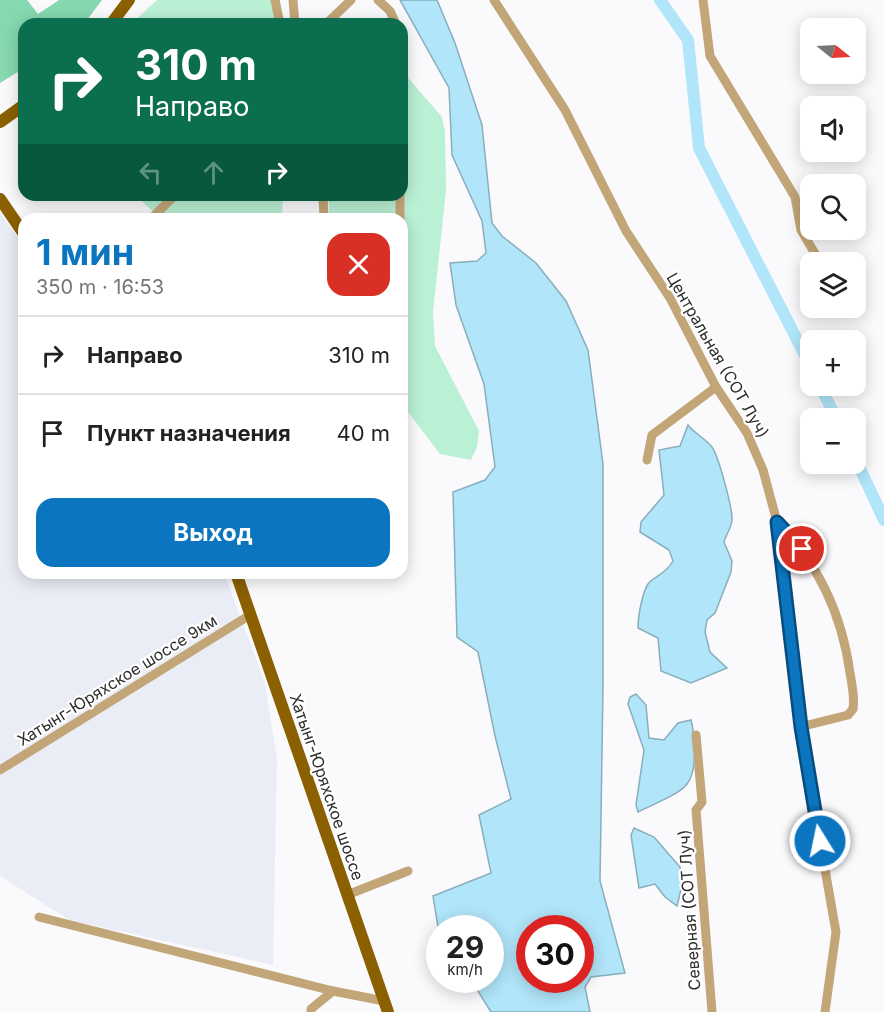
<!DOCTYPE html>
<html lang="ru">
<head>
<meta charset="utf-8">
<style>
  :root { --surface:#fff; --page:#f2f2f2; --text:#222; --muted:#767676; --line:#e0e0e0; --accent:#0c75c0 }
  body { margin:0; font-family:Inter,sans-serif; background:var(--page); color:var(--text); height:100vh; display:flex; flex-direction:column; font-size:22px; white-space:nowrap }
  * { box-sizing:border-box; margin:0 }
  p { font-size:20px; color:var(--muted) }
  .icon { flex:none; width:33px; height:33px; fill:none; stroke:currentColor; stroke-width:2; stroke-linecap:round; stroke-linejoin:round }
  .map { position:relative; flex:1; overflow:hidden }
  .drawer { position:absolute; left:18px; top:213px; width:390px; height:366px; display:flex; flex-direction:column; background:var(--surface); border-radius:18px; box-shadow:0 3px 15px #0003 }
  .drawer>* { flex:none }
  .guide { position:absolute; left:18px; top:18px; width:390px; height:183px; border-radius:18px; box-shadow:0 3px 15px #0003; background:#0b6e4f; color:#fff; overflow:hidden }
  .needle { width:39px; rotate:108deg }
  .controls { position:absolute; left:800px; top:18px; display:grid; gap:12px }
  .controls a { display:grid; place-items:center; width:66px; height:66px; border-radius:12px; background:var(--surface); box-shadow:0 3px 15px #0003; font-size:30px }
  .speed { position:absolute; left:426px; top:915px; display:flex; gap:12px; font-size:30px; font-weight:700; text-align:center }
  .speed>* { display:grid; place-content:center; width:78px; height:78px; border-radius:50%; background:var(--surface); box-shadow:0 3px 15px #0003; line-height:1 }
  .speed small { font-size:15px; font-weight:400 }
  .speed .limit { border:9px solid #d22; background:#fff; color:#111 }
  .pin { position:absolute; display:grid; place-items:center; width:51px; height:51px; color:#fff; margin:-26px; border:3px solid #fff; border-radius:50%; box-shadow:0 2px 6px #0007 }
  .me { position:absolute; width:66px; margin:-33px; rotate:350deg; stroke-linejoin:round; filter:drop-shadow(0 0 4px #0008) }
  .turn { display:flex; align-items:center; gap:21px; height:126px; padding:0 18px; font-size:27px }
  .turn .icon { width:78px; height:78px; stroke-width:2.5 }
  .turn b { display:block; font-size:42px; line-height:51px }
  .lanes { display:flex; align-items:center; height:57px; padding:0 18px; background:#0003; justify-content:center; gap:30px; direction:ltr }
  .lanes .off { opacity:.35 }
  .round { display:grid; place-items:center; flex:none; width:63px; height:63px; border-radius:18px; background:var(--page) }
  .overview { display:flex; align-items:center; justify-content:space-between; height:102px; padding:0 18px }
  h1 { font-size:36px; font-weight:700; line-height:45px; color:var(--accent) }
  .cta { display:flex; gap:12px; margin-top:auto; padding:12px 18px }
  .cta a { flex:1; height:69px; border-radius:18px; background:var(--accent); color:#fff; font-size:24px; font-weight:700; line-height:69px; text-align:center }
  ul { padding:0; list-style:none }
  li { display:flex; align-items:center; gap:18px; height:78px; padding:0 18px; border-top:2px solid var(--line) }
  li div { flex:1 }
  li b { display:block; font-size:22px }
  li em { font-style:normal }
  .map>svg:first-child { display:block }
  .built { fill:#ebedf6 }
  .green { fill:#baf0d4 }
  .forest { fill:#85d8b0 }
  .water { fill:#b1e5f9; stroke:#89aebc; stroke-width:1.5; fill-rule:evenodd }
  .lines { fill:none; stroke-linecap:round; stroke-linejoin:round }
  .river { stroke:#b1e5f9; stroke-width:12 }
  .minor { stroke:#c3a677; stroke-width:9 }
  .major { stroke:#8a6000; stroke-width:12 }
  .route-casing { stroke:#084c7d; stroke-width:15 }
  .route { stroke:#0c75c0; stroke-width:10 }
  .labels { text-anchor:middle; stroke-width:4.5; stroke-linejoin:round; paint-order:stroke }
  .street-label { font-size:16px; fill:#2d2d2e; stroke:#fff }
</style>
</head>
<body>
<div class="map">
<svg width="884" height="1012" viewBox="0 0 884 1012">
  <rect width="100%" height="100%" fill="#fafafd"/>
  <polygon class="built" points="0,212 24,248 24,573 224,573 265,683 277,760 273,965 69,920 0,876"/>
  <g class="green">
    <polygon points="157,0 280,0 280,24 131,24"/>
    <polygon points="402,71 442,117 445,131 446,190 433,312 435,346 479,431 477,447 471,460 440,454 402,404 402,219 329,219 329,195 402,195"/>
    <polygon points="135,195 283,195 282,219 161,219"/>
  </g>
  <polygon class="forest" points="0,0 27,0 38,14 59,0 102,0 84,24 24,24 24,68 0,83"/>
  <g class="water">
    <path d="M400,0H437L455,43L482,125L492,223L502,236L536,263L566,301L588,350L603,464V687L600,881L625,973L591,977L585,987L590,1012H491L471,980H490V928L439,929L438,927L433,896L491,873L479,815L511,799L495,736L478,652L457,637L453,492L485,480L495,467L484,384L456,305L450,263L477,261L486,253L482,221L452,155L449,88ZM530,928H580V980H530Z"/>
    <path d="M688,425C695,434 705,438 712,447C718,455 733,509 732,520C732,526 726,535 724,542L732,561L731,572L715,613L707,620L705,632L710,652L727,668L691,683L661,671L658,638L638,628C638,617 642,593 648,584C654,576 665,575 673,561L669,550L640,532L641,522L664,495L659,450L680,446Z"/>
    <path d="M636,694L646,705L649,738L664,740L678,723L691,720C695,736 698,770 687,784C679,795 651,805 638,812L636,805L644,750L628,704L630,697Z"/>
    <polygon points="634,828 654,837 680,867 681,890 677,906 665,897 655,884 639,888 631,835"/>
  </g>
  <g class="lines">
    <g class="river">
      <polyline points="660,0 688,40 699,148 810,365"/>
      <polyline points="820,386 836,418"/>
      <polyline points="855,458 884,520"/>
    </g>
    <g class="minor">
      <polyline points="275,0 280,24"/>
      <polyline points="293,0 295,24"/>
      <polyline points="378,0 390,11 396,24"/>
      <polyline points="494,0 565,110 626,231 670,298 716,387 747,433 763,470 777,522 800,727 836,932 825,1012"/>
      <polyline points="703,0 710,56 795,197 801,230 820,262"/>
      <polyline points="326,24 351,0"/>
      <polyline points="323,195 324,219"/>
      <polyline points="151,219 175,195"/>
      <polyline points="400,219 400,195"/>
      <polyline points="847,308 849,312"/>
      <polyline points="647,460 652,435 716,387"/>
      <path d="M777,522C818,563 842,615 850,673C852,685 855,697 853,709L848,715L800,727"/>
      <polyline points="696,735 702,802 696,810 712,1012"/>
      <polyline points="0,770 250,615"/>
      <polyline points="347,895 408,871"/>
      <polyline points="39,917 333,991 384,1001"/>
      <polyline points="311,1012 311,1009 333,991"/>
    </g>
    <g class="major">
      <polyline points="111,24 129,0"/>
      <polyline points="0,122 24,105"/>
      <polyline points="0,199 24,234"/>
      <polyline points="236,573 388,1012"/>
    </g>
  </g>
  <g class="lines">
    <defs>
      <polyline id="route" points="802,549 777,522 801,727 820,841"/>
    </defs>
    <use href="#route" class="route-casing"/>
    <use href="#route" class="route"/>
  </g>
  <g class="labels">
    <g class="street-label">
      <text transform="translate(718 355) rotate(60)" y="6">Центральная (СОТ Луч)</text>
      <text transform="translate(117 680) rotate(-32)" y="6">Хатынг-Юряхское шоссе 9км</text>
      <text transform="translate(327 787) rotate(71)" y="6">Хатынг-Юряхское шоссе</text>
      <text transform="translate(689 910) rotate(-94)" y="6">Северная (СОТ Луч)</text>
    </g>
  </g>
</svg>
<div class="controls">
<a><svg class="needle" viewBox="-14 -14 28 28"><path d="M0-13l5 13h-10z" fill="#e53935"/><path d="M0 13l5-13h-10z" fill="#767676"/></svg></a>
<a><svg class="icon" aria-label="sound" viewBox="0 0 24 24"><path d="M4 9h4l5-4v14l-5-4H4zM17 9q2 3 0 6"/></svg></a>
<a><svg class="icon" aria-label="search" viewBox="0 0 24 24"><circle cx="10" cy="10" r="6"/><path d="M15 15l6 6"/></svg></a>
<a><svg class="icon" aria-label="layers" viewBox="0 0 24 24"><path d="M12 4l9 5-9 5-9-5zM3 14l9 5 9-5"/></svg></a>
<a>+</a>
<a>−</a>
</div>
<div class="speed"><div>29<small>km/h</small></div><div class="limit">30</div></div>
<div class="pin" style="left:802px;top:549px;background:#d93025"><svg class="icon" aria-label="arrive" viewBox="0 0 24 24"><path d="M6 21V4h12l-3 4 3 4H6"/></svg></div>
<svg class="me" style="left:820px;top:841px" viewBox="-20 -20 40 40"><circle r="17" fill="#0c75c0" stroke="#fff" stroke-width="3"/><path d="M0-11L8 9 0 5-8 9z" fill="#fff"/></svg>
<div class="guide">
<div class="turn"><svg class="icon" aria-label="right" viewBox="0 0 24 24"><path d="M7 20v-9h11M14 6l5 5-5 5"/></svg><div><b>310 m</b>Направо</div></div>
<div class="lanes"><svg class="icon off" aria-label="left" viewBox="0 0 24 24"><path d="M17 20v-9H6M10 6l-5 5 5 5"/></svg><svg class="icon off" aria-label="ahead" viewBox="0 0 24 24"><path d="M12 20V5M6 11l6-6 6 6"/></svg><svg class="icon" aria-label="right" viewBox="0 0 24 24"><path d="M7 20v-9h11M14 6l5 5-5 5"/></svg></div>
</div>
<section class="drawer">
<div class="overview"><div><h1>1 мин</h1><p>350 m · 16:53</p></div><a class="round" style="background:#d93025;color:#fff"><svg class="icon" aria-label="close" viewBox="0 0 24 24"><path d="M6 6l12 12M18 6L6 18"/></svg></a></div>
<ul>
<li><svg class="icon" aria-label="right" viewBox="0 0 24 24"><path d="M7 20v-9h11M14 6l5 5-5 5"/></svg><div><b>Направо</b></div><em>310 m</em></li>
<li><svg class="icon" aria-label="arrive" viewBox="0 0 24 24"><path d="M6 21V4h12l-3 4 3 4H6"/></svg><div><b>Пункт назначения</b></div><em>40 m</em></li>
</ul>
<div class="cta"><a>Выход</a></div>
</section>
</div>
</body>
</html>
